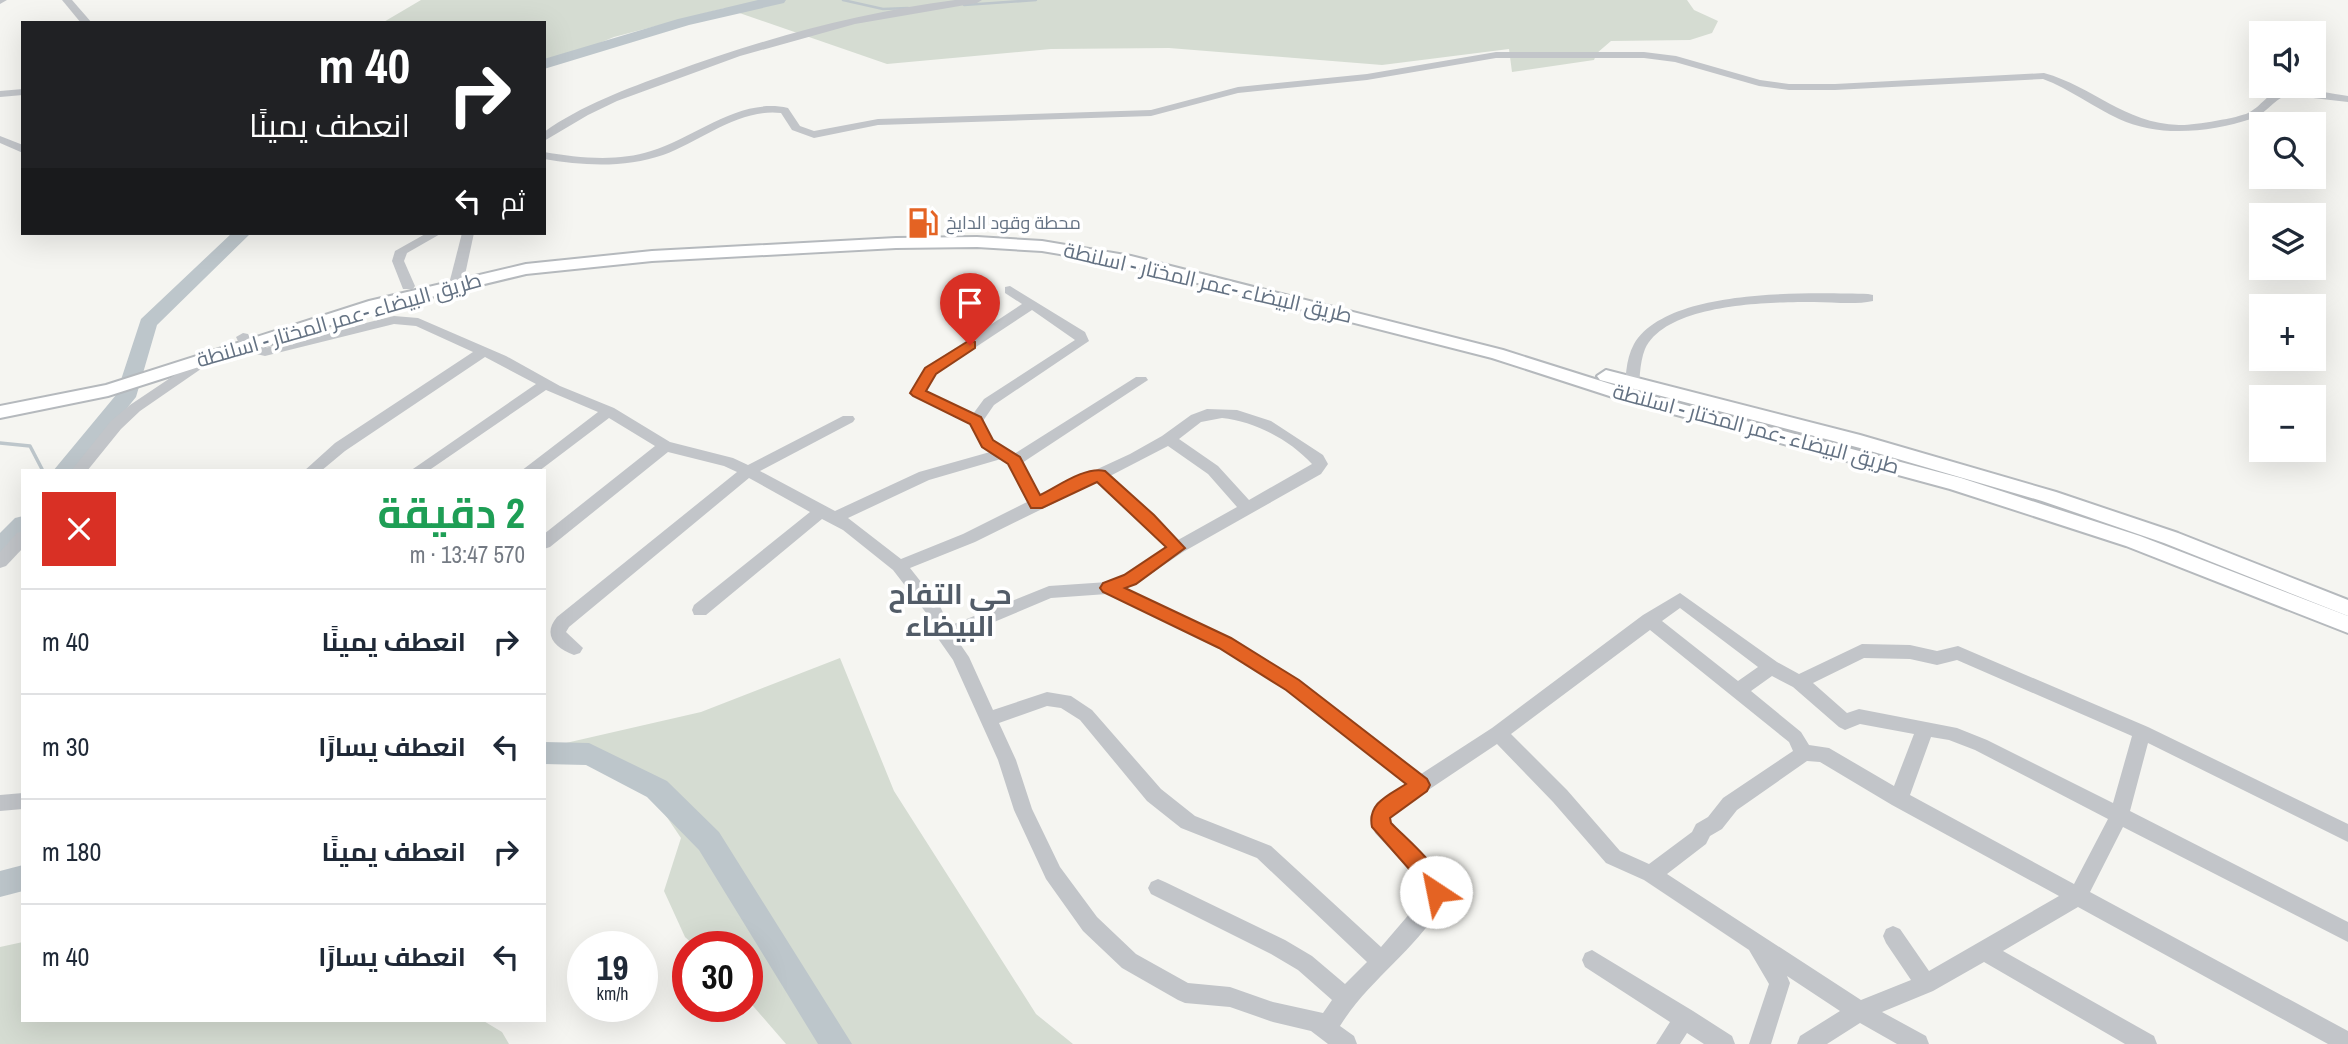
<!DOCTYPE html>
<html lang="ar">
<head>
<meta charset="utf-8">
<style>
  :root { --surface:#fff; --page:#f2f2f3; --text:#1f2937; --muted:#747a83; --line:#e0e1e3 }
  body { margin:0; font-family:"Archivo Narrow",Cairo,sans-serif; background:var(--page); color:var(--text); direction:rtl; height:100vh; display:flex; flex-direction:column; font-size:26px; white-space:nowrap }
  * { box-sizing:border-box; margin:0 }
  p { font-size:23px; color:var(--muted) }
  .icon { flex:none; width:38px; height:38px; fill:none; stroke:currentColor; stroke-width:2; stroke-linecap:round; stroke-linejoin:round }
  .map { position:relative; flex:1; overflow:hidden; direction:ltr }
  .panel { position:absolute; left:21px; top:469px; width:525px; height:553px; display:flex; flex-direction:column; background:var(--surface); border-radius:0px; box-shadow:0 7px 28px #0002; direction:rtl }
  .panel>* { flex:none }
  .banner { position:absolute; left:21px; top:21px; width:525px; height:214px; border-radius:0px; box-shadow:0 7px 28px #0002; direction:rtl; background:#202124; color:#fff; overflow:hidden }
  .fabs { position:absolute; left:2249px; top:21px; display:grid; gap:14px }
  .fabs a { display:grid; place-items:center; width:77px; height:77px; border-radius:0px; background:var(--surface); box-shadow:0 7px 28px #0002; font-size:35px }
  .speed { position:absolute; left:567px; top:931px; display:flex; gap:14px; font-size:35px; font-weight:700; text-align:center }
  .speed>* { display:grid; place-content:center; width:91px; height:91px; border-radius:50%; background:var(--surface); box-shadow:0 7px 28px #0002; line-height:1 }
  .speed small { font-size:18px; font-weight:400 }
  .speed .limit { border:10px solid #d22; background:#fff; color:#111 }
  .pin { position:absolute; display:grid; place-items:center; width:60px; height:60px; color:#fff; margin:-72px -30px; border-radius:50% 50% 50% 0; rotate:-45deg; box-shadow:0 0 7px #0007 }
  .pin .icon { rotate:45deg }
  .me { position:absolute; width:77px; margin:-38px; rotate:326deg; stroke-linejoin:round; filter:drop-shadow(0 0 5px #0008) }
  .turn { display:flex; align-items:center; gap:24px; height:147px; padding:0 21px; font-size:32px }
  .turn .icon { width:91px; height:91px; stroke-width:2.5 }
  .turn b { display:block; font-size:49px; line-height:60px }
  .then { display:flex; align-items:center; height:66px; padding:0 21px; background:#0003; gap:14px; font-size:26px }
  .round { display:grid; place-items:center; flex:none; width:74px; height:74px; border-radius:0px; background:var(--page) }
  .headline { display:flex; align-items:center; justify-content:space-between; height:119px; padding:0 21px }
  h1 { font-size:42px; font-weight:700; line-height:52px; color:#1e9e55 }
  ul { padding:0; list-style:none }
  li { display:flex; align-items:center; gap:21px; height:105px; padding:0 21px; border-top:2px solid var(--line) }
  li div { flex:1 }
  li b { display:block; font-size:26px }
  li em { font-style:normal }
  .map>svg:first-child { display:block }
  .green { fill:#d5dcd2 }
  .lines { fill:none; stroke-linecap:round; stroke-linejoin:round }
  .stream-far1 { stroke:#bdc6cb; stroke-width:2.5 }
  .stream { stroke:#bdc6cb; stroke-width:3.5 }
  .river { fill:#bdc6cb; fill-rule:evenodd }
  .major-casing { stroke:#b5b9bd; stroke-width:4 }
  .minor { fill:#c2c5c9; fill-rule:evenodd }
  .major { fill:#fff; fill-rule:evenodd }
  .route { fill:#e46323; stroke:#944017; stroke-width:2 }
  .labels { text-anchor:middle; stroke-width:7; stroke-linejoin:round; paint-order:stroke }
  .far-poi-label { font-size:18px; fill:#647283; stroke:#fff; text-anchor:start }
  .street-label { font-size:21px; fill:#647283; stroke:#fff }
  .district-label { font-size:28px; font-weight:bold; fill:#525c68; stroke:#fff }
</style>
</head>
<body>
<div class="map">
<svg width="2348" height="1044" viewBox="0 0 2348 1044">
  <rect width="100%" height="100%" fill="#f5f5f1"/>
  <g class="green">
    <polygon points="421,0 1687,0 1694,10 1718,21 1712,33 1690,40 1611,41 1597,53 1594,60 1512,72 1509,49 1382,65 1169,48 1051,49 887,64 725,8 614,37 544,66 544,23 382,23"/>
    <polygon points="840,658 894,791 1036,1014 1073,1044 786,1044 747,999 747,947 696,947 685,937 664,891 681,838 656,801 619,776 544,748 701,712"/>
    <polygon points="23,942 23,1020 482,1020 502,1032 509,1044 0,1044 0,947"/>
  </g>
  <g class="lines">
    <g class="stream-far1">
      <polyline points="843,0 883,9 908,8"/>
      <polyline points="964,5 1036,0"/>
    </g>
    <polyline class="stream" points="0,443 30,446 43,471"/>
    <g class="river">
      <polygon points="758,0 786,0 784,3 689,25 544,69 544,59 678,19"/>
      <polygon points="232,233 251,233 157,325 136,397 76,471 53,471 116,395 141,319"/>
      <polygon points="23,516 23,538 8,553 0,556 0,533 15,518"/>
      <polygon points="544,742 589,743 667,781 719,832 852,1044 818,1044 699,850 647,797 586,765 544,764"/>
      <polygon points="23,865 23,891 0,897 0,871"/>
    </g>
    <defs>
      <g id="major">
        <polygon points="977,237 1042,241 1131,256 1503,350 1636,392 1961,478 2140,536 2348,616 2348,633 2126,546 1950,489 1625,401 1492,358 1131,266 1042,251 977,247 896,248 652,261 526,274 381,309 108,396 0,418 0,406 106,385 369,301 526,264 652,251 896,238"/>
        <polygon points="1606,370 1860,435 2056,492 2178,533 2348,600 2348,616 2164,543 2042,501 1860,448 1600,380 1597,376"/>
      </g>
    </defs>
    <use href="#major" class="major-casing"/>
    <g class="minor">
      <polygon points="0,0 7,0 0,4"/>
      <polygon points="62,0 72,0 92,23 81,23"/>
      <path d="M955,0H982L977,3L855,24L740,56L617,101L588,115L544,141V132C582,105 626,89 670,73C762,39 857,13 955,0Z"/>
      <path d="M1496,52H1644L1676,56L1760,80L1789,84H1835L2044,73C2094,87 2123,123 2179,125C2190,126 2238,118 2248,113C2261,107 2268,92 2283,89C2300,86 2330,94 2348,96V102L2287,95C2273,100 2265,115 2251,119C2210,132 2160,138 2119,119C2093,107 2070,89 2043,79L1835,90H1789L1759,86L1675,62L1644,58H1496L1367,80L1238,93L1151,116L878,125L814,138L792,130L781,113C739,108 701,141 663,155C626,168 583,166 544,159V152C579,158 617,162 651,151C696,137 739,97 788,108L800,126L814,131L878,119L1151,110L1238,87L1367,74Z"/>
      <polygon points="23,89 23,95 0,97 0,91"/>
      <polygon points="0,136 23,145 23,153 0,143"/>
      <polygon points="427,233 442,233 407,253 404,261 415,286 413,289 403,289 392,261 395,251"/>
      <polygon points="462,233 474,233 463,284 456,288 449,284"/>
      <path d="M1010,286L1085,332L1089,341L994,405L983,421L993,440L1014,454L1136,377H1146L1148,380L1022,463L1039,496L1130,454L1162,436L1191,415L1207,409L1237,410L1271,421L1323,455L1328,464L1321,474L1183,552L1136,584L1125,588L1231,638L1298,680L1421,774L1492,728L1643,615L1680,593L1777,662L1799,674L1862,644L1910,645L1937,651L1958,646L2148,727L2348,824V842L2148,743L2130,811L2348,922V942L2123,827L2090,892L2348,1031V1044H2328L2078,907L2003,951L2154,1036L2157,1044H2125L1984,962L1933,991L1882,1012L1926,1036L1929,1044H1897L1860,1023L1827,1044H1797L1800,1036L1840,1011L1787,976L1790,983L1771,1044H1749L1769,984L1749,950L1644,880L1606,863L1553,802L1497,744L1391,815V823L1442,877C1446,885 1445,900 1440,908C1413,952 1367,982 1340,1026L1354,1036L1357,1044H1328L1311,1031L1273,1022L1230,1007L1185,1003L1178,1000L1122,968L1083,931L1046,879L1014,810L998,760L953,660L939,640L927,614L893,570L843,530L822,519L706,615H694L692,610L694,605L810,512L749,478L569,627L566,632L583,648L580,653L574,655C555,648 542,635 557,617L737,472L724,466L668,452L550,547L544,549V534L655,446L609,418L539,471H521L598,412L546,390L428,471H410L536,384L485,357L345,451L321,471H304L335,443L473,352L416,326L394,324L265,356L243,351L236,337L243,333L248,334L253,345L265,348L394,316L418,318L506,356L560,386L614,408L670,442L733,458L748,465L843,416H853L855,419L853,422L760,471L835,511L919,472L990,452L982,447L970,424L913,396L911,393L925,368L1022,304L1005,293V287ZM1032,310L1075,340L984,399L973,414L926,391L935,374ZM1222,418C1254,421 1290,440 1312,464L1249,500L1218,466L1179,439L1201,422ZM1168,446L1208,474L1237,507L1178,540L1110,476ZM1001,459L1008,464L1027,502L963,534L901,559L848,518L929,480ZM1097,482L1166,547L1124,576L1108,582L1049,586L949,626L940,606L910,568L975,542ZM1107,594L1219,648L1286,690L1406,784L1376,804L1370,818L1375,833L1425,886L1423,898L1381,947L1271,846L1195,816L1161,789L1092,710L1071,696L1047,692L993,710L969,657L956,638L1051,598ZM1680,608L1758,667L1738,681L1662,621ZM1650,630L1789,742L1793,751L1723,798L1708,817L1696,824L1692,832L1649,864L1620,851L1567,790L1511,734ZM1864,658L1910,659L1937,665L1957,660L2132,736L2113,803L1987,740L1957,728L1859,709L1847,713L1813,683ZM1772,676L1793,687L1839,727L1845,730L1860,724L1914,734L1894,786L1829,748L1809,745L1801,732L1751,691ZM1047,706L1061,708L1080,720L1147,801L1181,828L1257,858L1367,962L1345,984L1312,956L1285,940L1165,882L1158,879L1151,882L1148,888L1151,894L1271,954L1298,970L1332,1000L1323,1013L1273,1002L1230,987L1188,983L1136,954L1097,917L1060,867L1032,809L1016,760L999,723ZM1931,737L1949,740L1975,750L2108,819L2074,884L1910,795ZM1807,761L1820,762L1892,805L2059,896L1929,971L1900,929L1893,926L1886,929L1883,936L1886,943L1911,980L1861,1000L1667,874L1706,844L1710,836L1722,829L1737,810Z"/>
      <path d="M1868,294L1873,295V301C1854,305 1833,302 1814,302C1770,302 1667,303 1645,349C1639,364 1640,382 1638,397L1631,402L1624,397C1626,380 1625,360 1634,344C1668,287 1809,293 1868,294Z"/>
      <polygon points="206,354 213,359 211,362 140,411 121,429 87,471 71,471 111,421 130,405"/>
      <polygon points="23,531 23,548 6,566 0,568 0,552 17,533"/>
      <polygon points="23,793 23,809 0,811 0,795"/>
      <polygon points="1592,950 1693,1011 1732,1036 1735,1044 1704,1044 1687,1033 1680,1044 1656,1044 1670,1022 1585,967 1582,960 1585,953"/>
    </g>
    <use href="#major" class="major"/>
  </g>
  <path class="route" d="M970,340L975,342V348L936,374L926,391L981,417L993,440L1020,457L1040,495C1057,487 1085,466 1105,471L1154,515L1185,548L1136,584L1125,588L1231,638L1299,680L1427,779L1430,785L1427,791L1390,818L1391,823C1406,839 1453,876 1443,898L1436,901L1429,898L1425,887L1372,827C1367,803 1389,795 1406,784L1286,690L1219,648L1103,592L1100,588L1103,583L1124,575L1166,547L1097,482L1042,508H1031L1008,464L982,447L970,424L913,396L910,393L925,368Z"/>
  <defs>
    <symbol id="fuel-bare" viewBox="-9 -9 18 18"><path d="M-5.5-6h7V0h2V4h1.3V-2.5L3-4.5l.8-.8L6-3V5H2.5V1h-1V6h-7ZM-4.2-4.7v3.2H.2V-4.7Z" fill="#e46323" stroke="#fff" stroke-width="2.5" paint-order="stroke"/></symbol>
  </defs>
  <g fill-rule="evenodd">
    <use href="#fuel-bare" x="901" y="201" width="44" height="44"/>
  </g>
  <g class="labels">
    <g class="far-poi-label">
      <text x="946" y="229">محطة وقود الدايخ</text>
    </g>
    <g class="street-label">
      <text transform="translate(1208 283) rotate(13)" y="7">طريق البيضاء -عمر المختار - اسلنطة</text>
      <text transform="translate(339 320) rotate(-16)" y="7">طريق البيضاء -عمر المختار - اسلنطة</text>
      <text transform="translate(1756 429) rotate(15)" y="7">طريق البيضاء -عمر المختار - اسلنطة</text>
    </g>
    <g class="district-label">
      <text x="950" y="604">حي التفاح<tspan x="950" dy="32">البيضاء</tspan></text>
    </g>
  </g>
</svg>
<div class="fabs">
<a><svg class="icon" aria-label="sound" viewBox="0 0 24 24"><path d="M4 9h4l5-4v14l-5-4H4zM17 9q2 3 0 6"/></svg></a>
<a><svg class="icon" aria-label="search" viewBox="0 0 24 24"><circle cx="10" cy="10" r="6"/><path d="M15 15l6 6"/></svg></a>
<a><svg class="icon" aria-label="layers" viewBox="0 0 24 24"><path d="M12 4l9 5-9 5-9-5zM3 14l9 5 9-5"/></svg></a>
<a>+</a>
<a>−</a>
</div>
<div class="speed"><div>19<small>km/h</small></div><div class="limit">30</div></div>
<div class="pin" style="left:970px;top:345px;background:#d93025"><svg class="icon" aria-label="arrive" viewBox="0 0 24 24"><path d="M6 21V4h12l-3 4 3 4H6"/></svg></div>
<svg class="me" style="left:1436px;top:892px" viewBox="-20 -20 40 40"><circle r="19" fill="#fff"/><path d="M0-13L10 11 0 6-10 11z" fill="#e46323"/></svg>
<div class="banner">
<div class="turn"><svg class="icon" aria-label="right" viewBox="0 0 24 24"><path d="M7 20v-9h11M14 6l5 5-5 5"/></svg><div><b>40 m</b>انعطف يمينًا</div></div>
<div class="then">ثم<svg class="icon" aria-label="left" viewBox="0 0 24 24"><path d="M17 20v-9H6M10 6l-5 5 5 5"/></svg></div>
</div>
<section class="panel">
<div class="headline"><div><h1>2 دقيقة</h1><p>570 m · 13:47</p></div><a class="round" style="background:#d93025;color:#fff"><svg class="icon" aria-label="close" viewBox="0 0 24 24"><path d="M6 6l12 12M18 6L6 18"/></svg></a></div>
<ul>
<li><svg class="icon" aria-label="right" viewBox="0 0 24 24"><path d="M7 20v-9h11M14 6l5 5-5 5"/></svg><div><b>انعطف يمينًا</b></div><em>40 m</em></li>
<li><svg class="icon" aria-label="left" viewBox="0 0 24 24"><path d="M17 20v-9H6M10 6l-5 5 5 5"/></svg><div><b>انعطف يسارًا</b></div><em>30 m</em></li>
<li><svg class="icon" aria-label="right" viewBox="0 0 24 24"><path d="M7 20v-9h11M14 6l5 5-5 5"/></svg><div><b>انعطف يمينًا</b></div><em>180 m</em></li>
<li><svg class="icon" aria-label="left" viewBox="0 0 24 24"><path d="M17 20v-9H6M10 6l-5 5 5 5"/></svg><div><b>انعطف يسارًا</b></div><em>40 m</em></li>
</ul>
</section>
</div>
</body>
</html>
